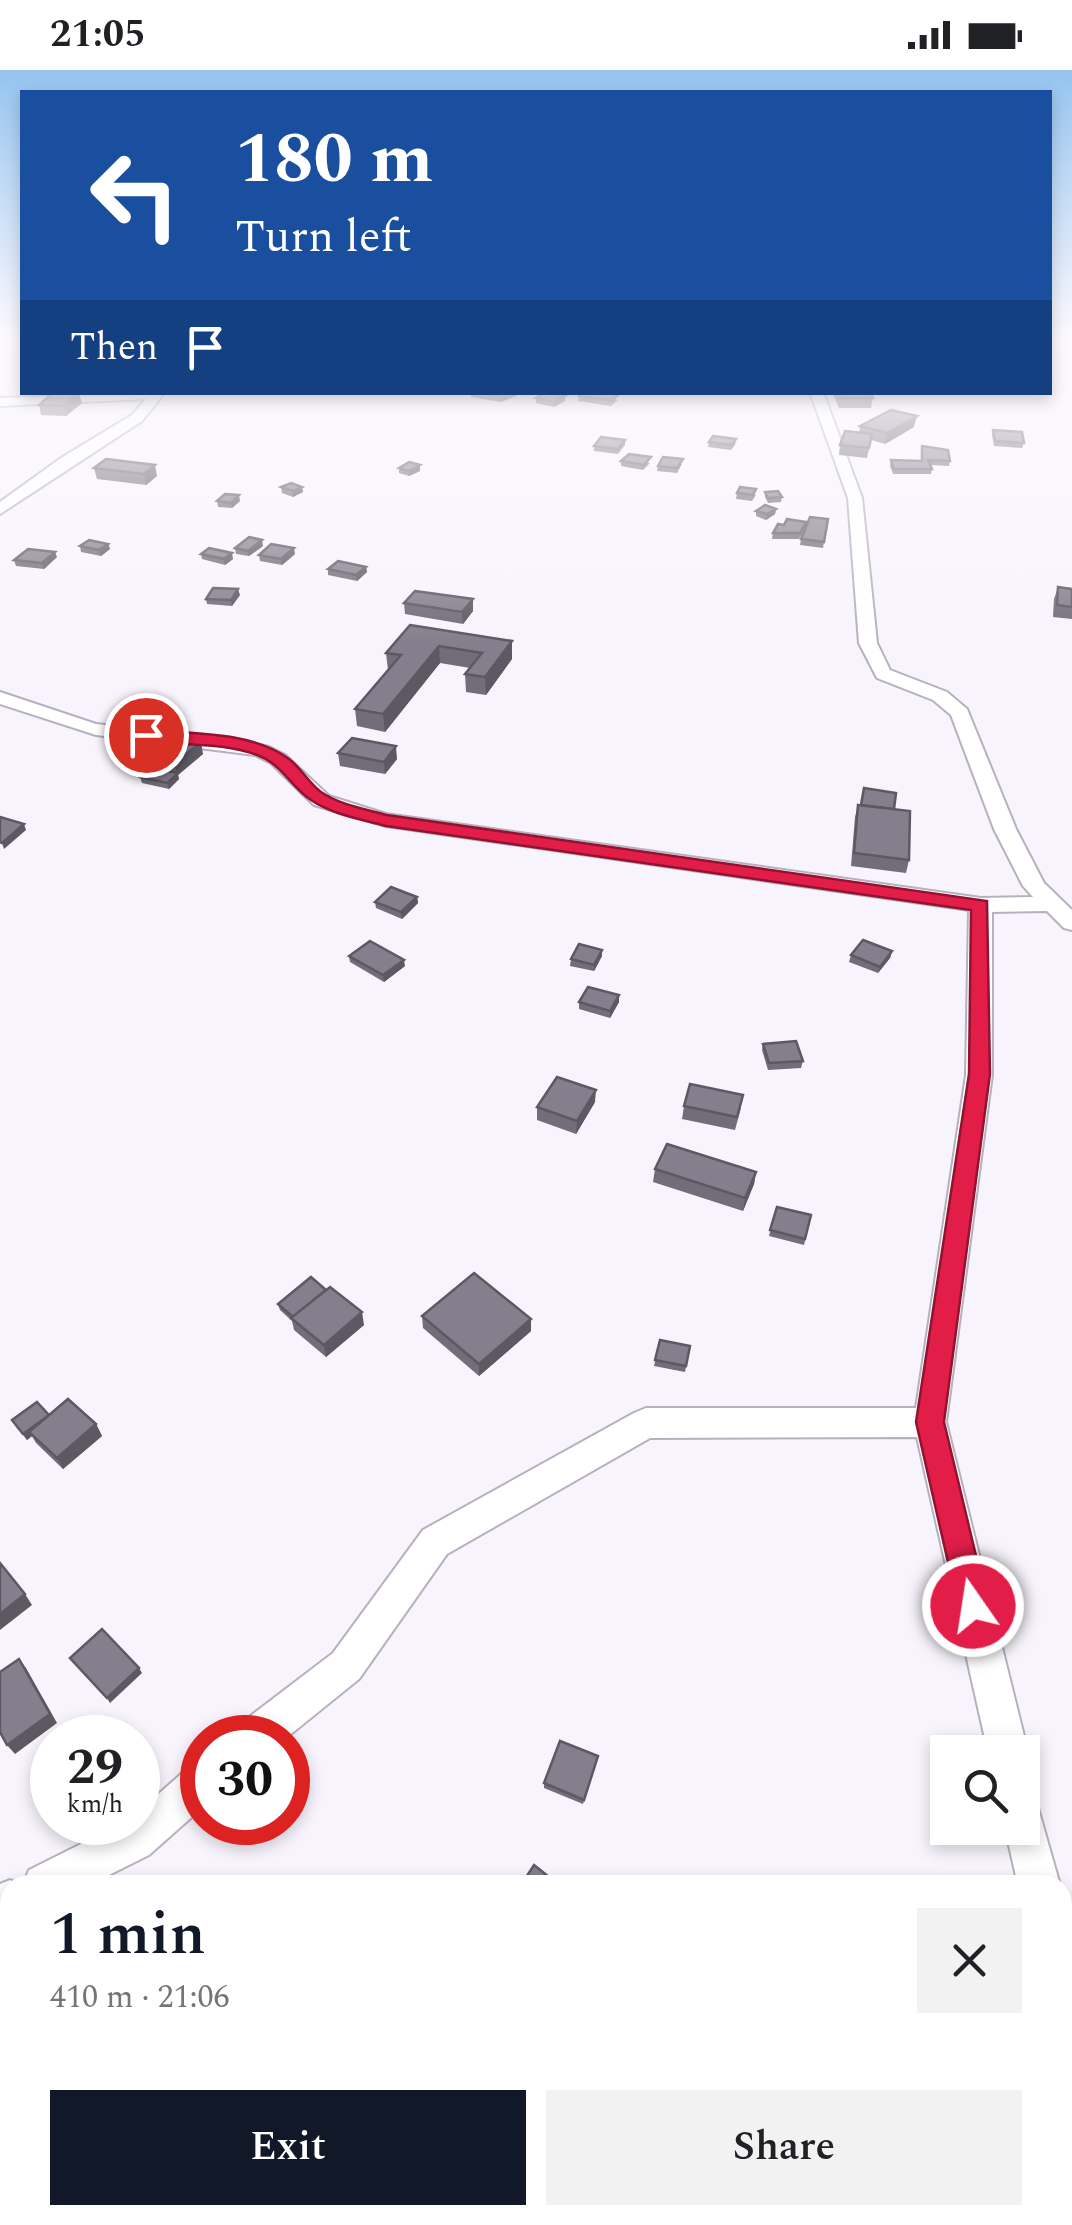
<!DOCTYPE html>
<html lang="en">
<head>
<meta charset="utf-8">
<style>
  :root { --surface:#fff; --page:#f2f2f2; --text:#202124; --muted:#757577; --accent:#111827 }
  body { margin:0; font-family:Spectral,serif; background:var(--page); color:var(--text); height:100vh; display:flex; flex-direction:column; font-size:38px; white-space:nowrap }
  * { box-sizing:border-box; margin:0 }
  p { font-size:32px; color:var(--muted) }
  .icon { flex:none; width:55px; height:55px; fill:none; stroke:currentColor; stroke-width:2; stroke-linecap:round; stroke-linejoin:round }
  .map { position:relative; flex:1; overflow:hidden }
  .drawer { position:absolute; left:0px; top:1805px; width:1072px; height:350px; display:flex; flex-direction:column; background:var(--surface); border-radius:30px 30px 0 0; box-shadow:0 5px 15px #0003 }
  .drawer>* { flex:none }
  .top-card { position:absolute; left:20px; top:20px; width:1032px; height:305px; border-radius:0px; box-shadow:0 5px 15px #0003; background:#1a4fa0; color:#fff; overflow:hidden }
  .buttons { position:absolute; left:930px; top:1665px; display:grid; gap:20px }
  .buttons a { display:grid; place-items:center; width:110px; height:110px; border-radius:0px; background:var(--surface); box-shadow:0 5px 15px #0003; font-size:50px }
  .speed { position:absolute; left:30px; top:1645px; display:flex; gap:20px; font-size:50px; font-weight:700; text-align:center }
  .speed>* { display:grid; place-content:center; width:130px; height:130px; border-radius:50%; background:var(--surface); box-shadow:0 5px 15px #0003; line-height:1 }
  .speed small { font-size:25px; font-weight:400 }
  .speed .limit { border:15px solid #d22; background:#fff; color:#111 }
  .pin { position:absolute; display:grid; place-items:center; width:85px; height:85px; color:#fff; margin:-42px; border:5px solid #fff; border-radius:50%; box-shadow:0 2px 10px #0007 }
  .me { position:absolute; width:110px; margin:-55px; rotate:347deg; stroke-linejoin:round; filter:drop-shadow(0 0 8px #0008) }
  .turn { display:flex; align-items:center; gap:35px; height:210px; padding:0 50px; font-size:45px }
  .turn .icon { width:130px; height:130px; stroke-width:2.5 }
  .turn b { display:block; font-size:70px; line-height:85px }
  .then { display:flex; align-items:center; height:95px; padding:0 50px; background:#0003; gap:20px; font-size:38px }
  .round { display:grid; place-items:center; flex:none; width:105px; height:105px; border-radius:0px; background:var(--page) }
  .head { display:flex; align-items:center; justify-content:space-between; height:170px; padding:0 50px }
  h1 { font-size:60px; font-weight:600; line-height:75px; color:var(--accent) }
  .primary-button { display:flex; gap:20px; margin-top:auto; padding:20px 50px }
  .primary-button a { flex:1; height:115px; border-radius:0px; background:var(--accent); color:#fff; font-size:40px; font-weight:600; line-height:115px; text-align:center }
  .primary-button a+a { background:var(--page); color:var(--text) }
  .status { display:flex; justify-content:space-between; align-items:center; height:70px; padding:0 50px; background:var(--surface); direction:ltr }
  .status svg { height:28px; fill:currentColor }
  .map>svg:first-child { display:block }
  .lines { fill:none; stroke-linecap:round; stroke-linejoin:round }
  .minor-casing { stroke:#b7b0bf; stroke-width:4 }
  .minor { fill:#fff; fill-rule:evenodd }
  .wall { fill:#726d79 }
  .shaded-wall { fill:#5d5963 }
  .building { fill:#857f8d; stroke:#5d5963; stroke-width:2.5 }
  .route { fill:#e11d48; stroke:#92132f; stroke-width:2.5 }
</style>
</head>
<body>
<div class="status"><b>21:05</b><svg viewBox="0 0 49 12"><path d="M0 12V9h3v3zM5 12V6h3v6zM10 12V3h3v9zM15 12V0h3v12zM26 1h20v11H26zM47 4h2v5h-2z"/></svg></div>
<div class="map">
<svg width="1072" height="2155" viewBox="0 0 1072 2155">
  <rect width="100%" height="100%" fill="#f8f4fd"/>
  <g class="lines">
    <defs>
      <g id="minor">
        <polygon points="165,322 142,351 0,444 0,432 61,388 132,345 146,329 0,336 0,328"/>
        <polygon points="810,322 823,322 862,428 877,573 890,600 947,622 967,639 1016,759 1044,813 1072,840 1072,860 1064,858 1047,841 992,842 992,1005 946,1352 1028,1682 1022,1694 1022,1682 988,1682 917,1367 650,1368 447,1484 359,1609 286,1668 235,1668 240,1654 333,1583 423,1460 634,1343 646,1338 916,1338 966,1005 969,840 386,756 314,735 271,693 255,685 96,665 0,634 0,622 96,654 224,667 269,677 285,685 329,726 386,744 981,828 1033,827 1023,816 994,759 951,645 933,630 877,608 859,573 848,428"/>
        <polygon points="202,1692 202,1738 149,1785 89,1815 23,1815 29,1800 125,1752 138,1752 138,1742 188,1698"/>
        <polygon points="1022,1725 1036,1731 1060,1815 1018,1815 1005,1758 1022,1758"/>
        <polygon points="10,1810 22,1815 10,1815 10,1853 0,1857 0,1814"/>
        <polygon points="1062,1892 1072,1896 1072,2012 1062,2008"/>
      </g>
    </defs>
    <use href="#minor" class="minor-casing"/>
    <use href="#minor" class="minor"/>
  </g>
  <g class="wall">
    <polygon points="471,322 523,322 501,332 471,327"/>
    <polygon points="832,322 870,322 873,328 871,338 839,338"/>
    <polygon points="76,323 82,333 66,346 41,345 39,335"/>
    <polygon points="579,326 618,330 611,336 578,331"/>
    <polygon points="536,328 565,331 554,337 536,333"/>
    <polygon points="860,356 914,357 885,374 871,370 867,388 839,385 840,375 859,363"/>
    <polygon points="993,360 1024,373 1022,378 994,376 992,365"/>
    <polygon points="736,369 735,375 731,380 708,377 709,372"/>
    <polygon points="625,370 625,375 618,384 594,381 594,376"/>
    <polygon points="922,376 950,391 949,396 930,395 932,399 931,404 893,404 890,396 891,390 921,391"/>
    <polygon points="621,391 650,393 643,400 621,396"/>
    <polygon points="682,394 677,403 657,401 658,396"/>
    <polygon points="420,395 420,401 409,406 399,403 399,398"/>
    <polygon points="94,398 157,406 146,415 97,409"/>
    <polygon points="281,417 302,417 303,422 293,427 282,423"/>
    <polygon points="765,422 782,427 781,432 768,433 765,427"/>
    <polygon points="737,423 756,425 752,431 736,429"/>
    <polygon points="217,431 240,431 232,438 218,437"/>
    <polygon points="776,439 775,444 766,450 756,446 756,441"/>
    <polygon points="828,449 823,478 800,475 801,469"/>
    <polygon points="806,452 806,458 799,469 772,469 773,463 784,455"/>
    <polygon points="108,474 110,479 101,486 81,482 80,476"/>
    <polygon points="263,476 249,486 236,484 235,478"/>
    <polygon points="201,484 233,489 225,495 202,489"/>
    <polygon points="295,484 282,495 260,491 259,485"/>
    <polygon points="57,487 44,499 16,496 14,490"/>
    <polygon points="366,497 367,502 357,511 328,505 328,499"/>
    <polygon points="1058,517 1072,519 1072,549 1053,547 1054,529"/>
    <polygon points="240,525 232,536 207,534 206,529"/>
    <polygon points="404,533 473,541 463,554 405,544"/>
    <polygon points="410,555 512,571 512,589 486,625 466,622 465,604 470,598 440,593 385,662 357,656 355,639 388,600 386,583"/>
    <polygon points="338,683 397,689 385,704 340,696"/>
    <polygon points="203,684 178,705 179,709 169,719 142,713 140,707 148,698 145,685"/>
    <polygon points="858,735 895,739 909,790 906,803 851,796 855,747"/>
    <polygon points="417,827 418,833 402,849 376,838 375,832"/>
    <polygon points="602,880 602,886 594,901 570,896 571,889"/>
    <polygon points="892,881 890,888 878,903 849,892 851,885"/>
    <polygon points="349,886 405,896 384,912 350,892"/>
    <polygon points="579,932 619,932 610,948 579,939"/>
    <polygon points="763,974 803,991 801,998 768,1000 762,980"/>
    <polygon points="595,1032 576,1064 537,1050 537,1037"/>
    <polygon points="684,1036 741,1038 735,1060 682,1049"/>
    <polygon points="655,1099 756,1102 754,1114 743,1141 653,1112"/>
    <polygon points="777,1137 811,1145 804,1175 769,1166"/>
    <polygon points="326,1220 364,1255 326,1287 294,1260 292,1251 280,1240 278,1234"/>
    <polygon points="422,1246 531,1249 531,1261 479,1306 423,1258"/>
    <polygon points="660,1270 690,1276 685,1302 654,1296"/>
    <polygon points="49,1345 96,1354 102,1366 63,1399 36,1373 32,1366 27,1370 12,1350"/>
    <polygon points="598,1686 583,1734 544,1718 544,1713"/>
  </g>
  <g class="shaded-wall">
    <polygon points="512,322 523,323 501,332 501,327"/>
    <polygon points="79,323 82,333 66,346 64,336"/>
    <polygon points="565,326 565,331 554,337 554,332"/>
    <polygon points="917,346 914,357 885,374 887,363"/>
    <polygon points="155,395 157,406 146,415 144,404"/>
    <polygon points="420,395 420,401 409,406 409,401"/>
    <polygon points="302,417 303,422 293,427 293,421"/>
    <polygon points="239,425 240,431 232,438 231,433"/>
    <polygon points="776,439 775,444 766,450 767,444"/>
    <polygon points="262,470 263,476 249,486 248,481"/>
    <polygon points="108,474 110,479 101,486 99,480"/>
    <polygon points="294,478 295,484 282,495 281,489"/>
    <polygon points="55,482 57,487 44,499 42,493"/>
    <polygon points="232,483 233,489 225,495 224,489"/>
    <polygon points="366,497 367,502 357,511 356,505"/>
    <polygon points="238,519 240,525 232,536 231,530"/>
    <polygon points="473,529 473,541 463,554 462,542"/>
    <polygon points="512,571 512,589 486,625 485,607"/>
    <polygon points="439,576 440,593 385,662 383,644"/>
    <polygon points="201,672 203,684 178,705 179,709 169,719 167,713 177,704 174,694"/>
    <polygon points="396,676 397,689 385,704 384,692"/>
    <polygon points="24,754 26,760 4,779 2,773"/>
    <polygon points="417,827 418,833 402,849 401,842"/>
    <polygon points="602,880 602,886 594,901 594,895"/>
    <polygon points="892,881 890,888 878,903 880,897"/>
    <polygon points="404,890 405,896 384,912 383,905"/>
    <polygon points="619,925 619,932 610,948 610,941"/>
    <polygon points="596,1020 595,1032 576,1064 577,1051"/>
    <polygon points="756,1102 754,1114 743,1141 745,1128"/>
    <polygon points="362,1242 364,1255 326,1287 324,1275"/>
    <polygon points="531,1249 531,1261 479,1306 479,1294"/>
    <polygon points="49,1345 29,1362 32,1366 27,1370 23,1364"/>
    <polygon points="96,1354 102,1366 63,1399 57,1388"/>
    <polygon points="25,1524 32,1535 0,1560 0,1544"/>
    <polygon points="19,1589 26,1598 57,1653 15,1684 7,1675"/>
    <polygon points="139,1598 142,1603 110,1633 107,1628"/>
  </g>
  <g class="building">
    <polygon points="54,322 67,322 79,323 64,336 39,335"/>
    <polygon points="476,322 512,322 501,327"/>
    <polygon points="546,322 548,322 565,326 554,332 536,328"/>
    <polygon points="582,322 596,322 618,325 612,331 579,326"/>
    <polygon points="838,322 870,322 873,328 841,328"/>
    <polygon points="891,340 917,346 887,363 860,356"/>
    <polygon points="993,360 1022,362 1024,373 995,371"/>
    <polygon points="845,361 872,364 869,378 840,375"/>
    <polygon points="713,366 736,369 732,375 709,372"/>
    <polygon points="601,367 625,370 618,379 594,376"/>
    <polygon points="922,376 948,380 950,391 928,390 932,399 894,399 891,390 922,391"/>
    <polygon points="629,384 651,387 644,395 621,391"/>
    <polygon points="663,387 683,389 677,398 658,396"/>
    <polygon points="106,389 155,395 144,404 94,398"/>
    <polygon points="409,392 420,395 409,401 399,398"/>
    <polygon points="291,413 302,417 293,421 281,417"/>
    <polygon points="740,417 756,419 753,425 737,423"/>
    <polygon points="778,421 782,427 768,428 765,422"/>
    <polygon points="225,424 239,425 231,433 217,431"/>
    <polygon points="765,435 776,439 767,444 756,441"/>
    <polygon points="810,447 828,449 824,472 801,469"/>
    <polygon points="787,449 806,452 800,463 773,463 778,454 784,455"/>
    <polygon points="249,467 262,470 248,481 235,478"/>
    <polygon points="89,470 108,474 99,480 80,476"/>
    <polygon points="271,474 294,478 281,489 259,485"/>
    <polygon points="209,478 232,483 224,489 201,484"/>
    <polygon points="28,479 55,482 42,493 14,490"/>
    <polygon points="338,491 366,497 356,505 328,499"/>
    <polygon points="1058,517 1072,519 1072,537 1057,535"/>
    <polygon points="213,518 238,519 231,530 206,529"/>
    <polygon points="415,521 473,529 462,542 404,533"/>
    <polygon points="410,555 512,571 485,607 465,604 482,583 439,576 383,644 355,639 401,585 386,583"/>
    <polygon points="172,664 201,672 174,694 145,685"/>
    <polygon points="352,668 396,676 384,692 338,683"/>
    <polygon points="150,697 178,703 167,713 140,707"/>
    <polygon points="864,718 896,723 894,739 861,735"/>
    <polygon points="858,735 910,741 909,790 854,783"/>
    <polygon points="0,747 24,754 2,773 0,772"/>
    <polygon points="391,817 417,827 401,842 375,832"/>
    <polygon points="863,870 892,881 880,897 851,885"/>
    <polygon points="370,871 404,890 383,905 349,886"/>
    <polygon points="579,874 602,880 594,895 571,889"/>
    <polygon points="588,917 619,925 610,941 579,932"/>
    <polygon points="796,971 803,991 769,993 763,974"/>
    <polygon points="557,1007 596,1020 577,1051 537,1037"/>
    <polygon points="690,1014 743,1025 737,1047 684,1036"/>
    <polygon points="667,1074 756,1102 745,1128 655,1099"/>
    <polygon points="777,1137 811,1145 805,1169 770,1160"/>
    <polygon points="474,1203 531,1249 479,1294 422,1246"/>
    <polygon points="311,1207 326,1220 293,1247 278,1234"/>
    <polygon points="330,1217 362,1242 324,1275 291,1248"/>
    <polygon points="660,1270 690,1276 686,1296 655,1290"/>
    <polygon points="68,1329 96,1354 57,1388 29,1362"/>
    <polygon points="37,1332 49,1345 23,1364 12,1350"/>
    <polygon points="0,1493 25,1524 0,1544"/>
    <polygon points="102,1559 139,1598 107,1628 70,1588"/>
    <polygon points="19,1589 50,1644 7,1675 0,1662 0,1602"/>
    <polygon points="560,1671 598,1686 584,1730 544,1713"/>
    <polygon points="534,1795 559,1815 521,1815"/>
  </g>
  <linearGradient id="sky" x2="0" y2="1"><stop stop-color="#95c4ef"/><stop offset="0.47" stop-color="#fcfafe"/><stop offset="1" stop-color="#fcfafe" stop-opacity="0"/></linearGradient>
  <rect width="1072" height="571" fill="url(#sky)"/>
  <path class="route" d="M146,660C190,664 252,661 289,689C301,698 309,713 321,722C340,735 365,739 387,745L987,831L990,1004L944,1352L988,1536L984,1546L973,1551L963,1546L958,1536L916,1352L969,1004L971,840L386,756C361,749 333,745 311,730C291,717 282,694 257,685C220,671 179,677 140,669V662Z"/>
</svg>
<div class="buttons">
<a><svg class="icon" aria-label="search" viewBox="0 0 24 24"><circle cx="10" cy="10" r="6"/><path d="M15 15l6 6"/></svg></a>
</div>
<div class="speed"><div>29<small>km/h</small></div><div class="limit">30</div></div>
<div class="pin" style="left:146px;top:665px;background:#d93025"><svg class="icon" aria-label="arrive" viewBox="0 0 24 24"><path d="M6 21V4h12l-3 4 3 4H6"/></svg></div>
<svg class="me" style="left:973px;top:1536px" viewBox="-20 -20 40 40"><circle r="17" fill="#e11d48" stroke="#fff" stroke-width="3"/><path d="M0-11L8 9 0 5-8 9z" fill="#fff"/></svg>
<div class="top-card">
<div class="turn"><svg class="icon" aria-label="left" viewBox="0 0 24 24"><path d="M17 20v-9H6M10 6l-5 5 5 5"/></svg><div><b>180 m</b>Turn left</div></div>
<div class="then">Then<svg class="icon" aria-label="arrive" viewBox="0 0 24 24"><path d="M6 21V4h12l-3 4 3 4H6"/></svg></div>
</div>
<section class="drawer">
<div class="head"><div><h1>1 min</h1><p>410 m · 21:06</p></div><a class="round"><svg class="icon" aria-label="close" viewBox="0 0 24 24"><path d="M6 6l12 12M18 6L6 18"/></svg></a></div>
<div class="primary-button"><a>Exit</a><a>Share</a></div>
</section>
</div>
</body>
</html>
